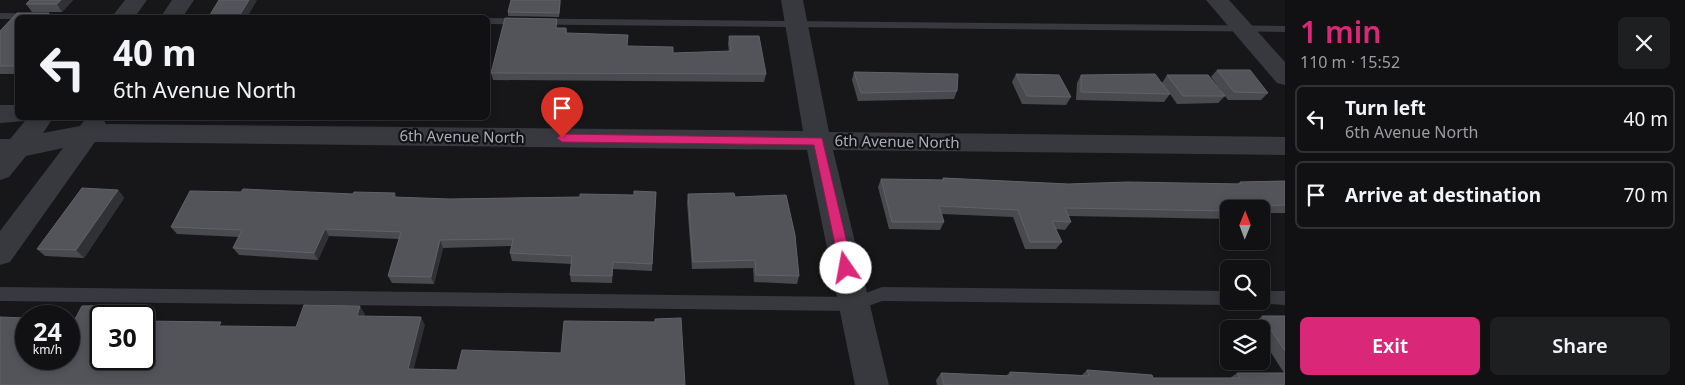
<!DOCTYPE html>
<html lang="en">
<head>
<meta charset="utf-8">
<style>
  :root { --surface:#111113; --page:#1e1f21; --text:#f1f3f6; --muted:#9c9da0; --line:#303133; --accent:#db2777 }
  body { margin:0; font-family:"Noto Sans",sans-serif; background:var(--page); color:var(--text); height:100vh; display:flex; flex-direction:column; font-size:19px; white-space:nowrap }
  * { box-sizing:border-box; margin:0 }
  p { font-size:16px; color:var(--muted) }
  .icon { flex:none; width:28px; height:28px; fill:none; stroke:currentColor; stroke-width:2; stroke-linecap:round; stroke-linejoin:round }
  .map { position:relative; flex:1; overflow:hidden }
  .side { display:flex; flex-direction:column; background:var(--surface); width:400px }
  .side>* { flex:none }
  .top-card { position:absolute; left:15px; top:15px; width:475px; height:105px; border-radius:8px; box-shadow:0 2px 8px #0003,0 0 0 1px var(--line); background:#111113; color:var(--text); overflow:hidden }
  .needle { width:32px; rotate:1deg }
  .controls { position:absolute; left:1220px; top:200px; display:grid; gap:10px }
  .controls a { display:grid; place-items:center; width:50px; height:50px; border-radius:8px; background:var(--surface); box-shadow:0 2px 8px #0003,0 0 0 1px var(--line); font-size:25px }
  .speed { position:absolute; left:15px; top:305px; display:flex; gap:10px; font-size:25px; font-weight:700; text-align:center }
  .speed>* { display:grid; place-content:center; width:65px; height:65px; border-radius:50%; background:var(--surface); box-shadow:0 2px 8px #0003,0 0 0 1px var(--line); line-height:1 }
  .speed small { font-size:12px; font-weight:400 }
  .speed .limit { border:2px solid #111; border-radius:8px; background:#fff; color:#111 }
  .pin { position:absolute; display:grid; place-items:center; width:42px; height:42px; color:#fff; margin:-51px -21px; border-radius:50% 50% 50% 0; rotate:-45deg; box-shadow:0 0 5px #0007 }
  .pin .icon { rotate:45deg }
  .me { position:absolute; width:55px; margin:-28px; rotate:348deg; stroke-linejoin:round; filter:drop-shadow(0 0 4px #0008) }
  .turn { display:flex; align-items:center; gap:18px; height:105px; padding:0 15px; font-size:22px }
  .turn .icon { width:65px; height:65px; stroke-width:2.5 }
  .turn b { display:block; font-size:35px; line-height:42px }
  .round { display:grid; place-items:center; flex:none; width:52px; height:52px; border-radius:8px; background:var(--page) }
  .summary { display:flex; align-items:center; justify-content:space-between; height:85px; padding:0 15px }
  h1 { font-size:30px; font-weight:600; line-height:38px; color:var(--accent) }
  .action { display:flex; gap:10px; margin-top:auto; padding:10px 15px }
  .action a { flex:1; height:58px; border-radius:8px; background:var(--accent); color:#fff; font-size:20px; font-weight:600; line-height:58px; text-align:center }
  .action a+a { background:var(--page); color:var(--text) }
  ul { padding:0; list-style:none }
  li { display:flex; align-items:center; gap:15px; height:68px; margin:0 10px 8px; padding:0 5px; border:2px solid var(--line); border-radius:8px }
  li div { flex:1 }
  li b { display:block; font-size:19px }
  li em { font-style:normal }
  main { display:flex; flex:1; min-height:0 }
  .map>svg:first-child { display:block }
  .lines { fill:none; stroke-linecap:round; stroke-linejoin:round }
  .service { fill:#38393e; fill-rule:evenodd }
  .minor { fill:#38393e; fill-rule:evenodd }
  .wall { fill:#484a4e }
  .shaded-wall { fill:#303134 }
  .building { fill:#53545a; stroke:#606268 }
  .route { fill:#db2777; stroke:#8e194d }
  .labels { text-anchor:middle; stroke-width:4.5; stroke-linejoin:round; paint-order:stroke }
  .street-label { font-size:15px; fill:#a9aeb9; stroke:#121214 }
</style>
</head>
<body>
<main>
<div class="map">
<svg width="1285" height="385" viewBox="0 0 1285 385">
  <rect width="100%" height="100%" fill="#171719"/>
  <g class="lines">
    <g class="service">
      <polygon points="0,13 123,15 128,18 0,19"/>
      <polygon points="488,18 1285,26 1285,32 488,24"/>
      <polygon points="0,287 855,297 882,287 1229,291 1229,301 1235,301 1229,305 882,301 855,311 0,301"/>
      <polygon points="1261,291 1285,291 1285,305 1256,303 1261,301"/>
    </g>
    <g class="minor">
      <polygon points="125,0 147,0 134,18 111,18"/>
      <polygon points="172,0 194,0 182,18 160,18"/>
      <path d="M781,0H803L829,132L1285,137V155L833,150L889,385H855L807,150L95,142L10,262L0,265V231L63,148L26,156L9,177L0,180V139H10L25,121L0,123V105H18V118H53L43,133L80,126C86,117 92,116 103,119L106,124L803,131Z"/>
      <polygon points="1206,0 1229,0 1285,62 1285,85 1277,83"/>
    </g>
  </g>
  <g class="wall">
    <polygon points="73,0 62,12 32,12 26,4"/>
    <polygon points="511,0 561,0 559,17 508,16 508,12"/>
    <polygon points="17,13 49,13 53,18 18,18 18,74 0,74 0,31"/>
    <polygon points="558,27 558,28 566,28 567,33 628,46 673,53 729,52 728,44 729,36 766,74 764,82 493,80 491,73"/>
    <polygon points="1217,70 1268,93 1261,100 1228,100 1225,96 1218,103 1177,104 1170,94 1164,102 1076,100 1077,83 1081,75 1162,83 1167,75 1222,92 1211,77"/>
    <polygon points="854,72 957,91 954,99 858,101 852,80"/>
    <polygon points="1016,74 1071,97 1066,105 1022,104 1012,82"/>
    <polygon points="943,178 1068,184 1237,184 1240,182 1285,181 1285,213 1261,213 1261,209 1229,209 1229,219 1068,216 1071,222 1065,230 1056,229 1062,242 1056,249 1025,249 1013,217 942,214 944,222 940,230 889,229 878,187 881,179 942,180"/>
    <polygon points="118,190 124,198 84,258 45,256 37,249"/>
    <polygon points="656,192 652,271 613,269 612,283 571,282 570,275 572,264 512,261 510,253 512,246 443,248 434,284 392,283 388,276 399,239 329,236 318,260 239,255 233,248 239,237 177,234 171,227 353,194 395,193 396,198 450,199 580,197 634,195"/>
    <polygon points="688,194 735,197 799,276 797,284 754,282 753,268 692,269 687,202"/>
    <polygon points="1262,316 1285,316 1285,385 937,385 936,380 941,373 1006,376 1010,372 1082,375 1087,370 1153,378 1230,378 1237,373 1284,373 1261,337 1261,329 1256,329 1253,324"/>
  </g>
  <g class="shaded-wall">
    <polygon points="61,0 73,0 62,12 57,4"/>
    <polygon points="249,0 257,0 247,18 238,18"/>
    <polygon points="560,0 561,0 559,17 559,13"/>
    <polygon points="49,13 53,18 45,18"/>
    <polygon points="118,190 124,198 84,258 76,250"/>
    <polygon points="325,229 329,236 318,260 314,253"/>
    <polygon points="440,240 443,248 434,284 431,277"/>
    <polygon points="129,305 138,313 137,316 124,316"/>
    <polygon points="360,306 365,314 362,324 357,316"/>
    <polygon points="421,317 425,325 412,376 408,369"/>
  </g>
  <g class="building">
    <polygon points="30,0 61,0 57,4 26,4"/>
    <polygon points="219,0 249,0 238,18 208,18"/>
    <polygon points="511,0 560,0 559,13 508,12"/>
    <polygon points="17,13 49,13 45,18 18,18 18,66 0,66 0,31"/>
    <polygon points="505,18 557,19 556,28 566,28 566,33 628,35 627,46 673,47 673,53 731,51 729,36 759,36 766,74 491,73"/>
    <polygon points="1217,70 1250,70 1268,93 1234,92"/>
    <polygon points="854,72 958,74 957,91 861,93"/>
    <polygon points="1016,74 1059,75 1071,97 1027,96"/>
    <polygon points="1155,74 1170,94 1081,92 1081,75"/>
    <polygon points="1167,75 1208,75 1225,96 1183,96"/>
    <polygon points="943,178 1068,184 1128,182 1241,184 1240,182 1285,181 1285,205 1246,206 1248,209 1229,209 1229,211 1065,208 1071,222 1052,221 1062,242 1030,242 1018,210 939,206 944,222 892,222 881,179 944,180"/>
    <polygon points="82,188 118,190 76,250 37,249"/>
    <polygon points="243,189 353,194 354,192 395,193 393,197 450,199 580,197 580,194 634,195 634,191 656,192 652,264 613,262 612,276 570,275 572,256 510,253 513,239 440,240 431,277 388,276 401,232 325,229 314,253 233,248 242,230 171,227 190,191 241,192"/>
    <polygon points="734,193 735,197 786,195 795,235 799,276 756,275 755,260 693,262 688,194"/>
    <polygon points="129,305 124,316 101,316 101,359 144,359 144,321 221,322 219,326 296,327 304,305 360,306 357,316 421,317 408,369 457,370 462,350 561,353 564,321 655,322 655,319 681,318 685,385 0,385 0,317 26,318 26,359 69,359 69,320 74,321 82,306"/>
    <polygon points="1262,316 1285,316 1285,351"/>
    <polygon points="1087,370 1152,375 1153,378 1240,378 1237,373 1285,373 1285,385 944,385 941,373 1011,376 1010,372 1089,376"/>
  </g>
  <polygon class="route" points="562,134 822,138 853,268 846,273 840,268 814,145 562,142 557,138"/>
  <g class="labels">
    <g class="street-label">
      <text transform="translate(462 137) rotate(1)" y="5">6th Avenue North</text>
      <text transform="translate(897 142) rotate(1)" y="5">6th Avenue North</text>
    </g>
  </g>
</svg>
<div class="controls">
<a><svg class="needle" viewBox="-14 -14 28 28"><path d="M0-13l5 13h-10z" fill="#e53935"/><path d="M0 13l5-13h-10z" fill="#9c9da0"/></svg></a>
<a><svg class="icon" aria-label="search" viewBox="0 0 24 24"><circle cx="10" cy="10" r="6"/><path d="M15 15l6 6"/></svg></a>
<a><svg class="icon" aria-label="layers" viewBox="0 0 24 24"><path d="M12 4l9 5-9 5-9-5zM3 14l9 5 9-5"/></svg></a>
</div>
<div class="speed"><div>24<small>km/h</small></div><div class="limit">30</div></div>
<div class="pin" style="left:562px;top:138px;background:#d93025"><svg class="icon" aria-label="arrive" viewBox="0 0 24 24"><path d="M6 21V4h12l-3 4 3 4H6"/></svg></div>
<svg class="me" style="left:846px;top:268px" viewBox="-20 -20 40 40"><circle r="19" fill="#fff"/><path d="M0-13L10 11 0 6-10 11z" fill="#db2777"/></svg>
<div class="top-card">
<div class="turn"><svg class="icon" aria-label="left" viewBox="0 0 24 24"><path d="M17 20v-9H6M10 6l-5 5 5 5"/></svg><div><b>40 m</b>6th Avenue North</div></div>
</div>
</div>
<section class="side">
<div class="summary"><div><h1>1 min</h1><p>110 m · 15:52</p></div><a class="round"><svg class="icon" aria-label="close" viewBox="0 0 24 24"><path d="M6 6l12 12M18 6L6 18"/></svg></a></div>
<ul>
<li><svg class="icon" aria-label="left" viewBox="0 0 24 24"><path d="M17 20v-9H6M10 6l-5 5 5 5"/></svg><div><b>Turn left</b><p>6th Avenue North</p></div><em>40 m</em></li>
<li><svg class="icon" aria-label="arrive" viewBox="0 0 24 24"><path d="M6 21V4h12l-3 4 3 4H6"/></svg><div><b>Arrive at destination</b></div><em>70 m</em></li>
</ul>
<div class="action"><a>Exit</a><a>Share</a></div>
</section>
</main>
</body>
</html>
